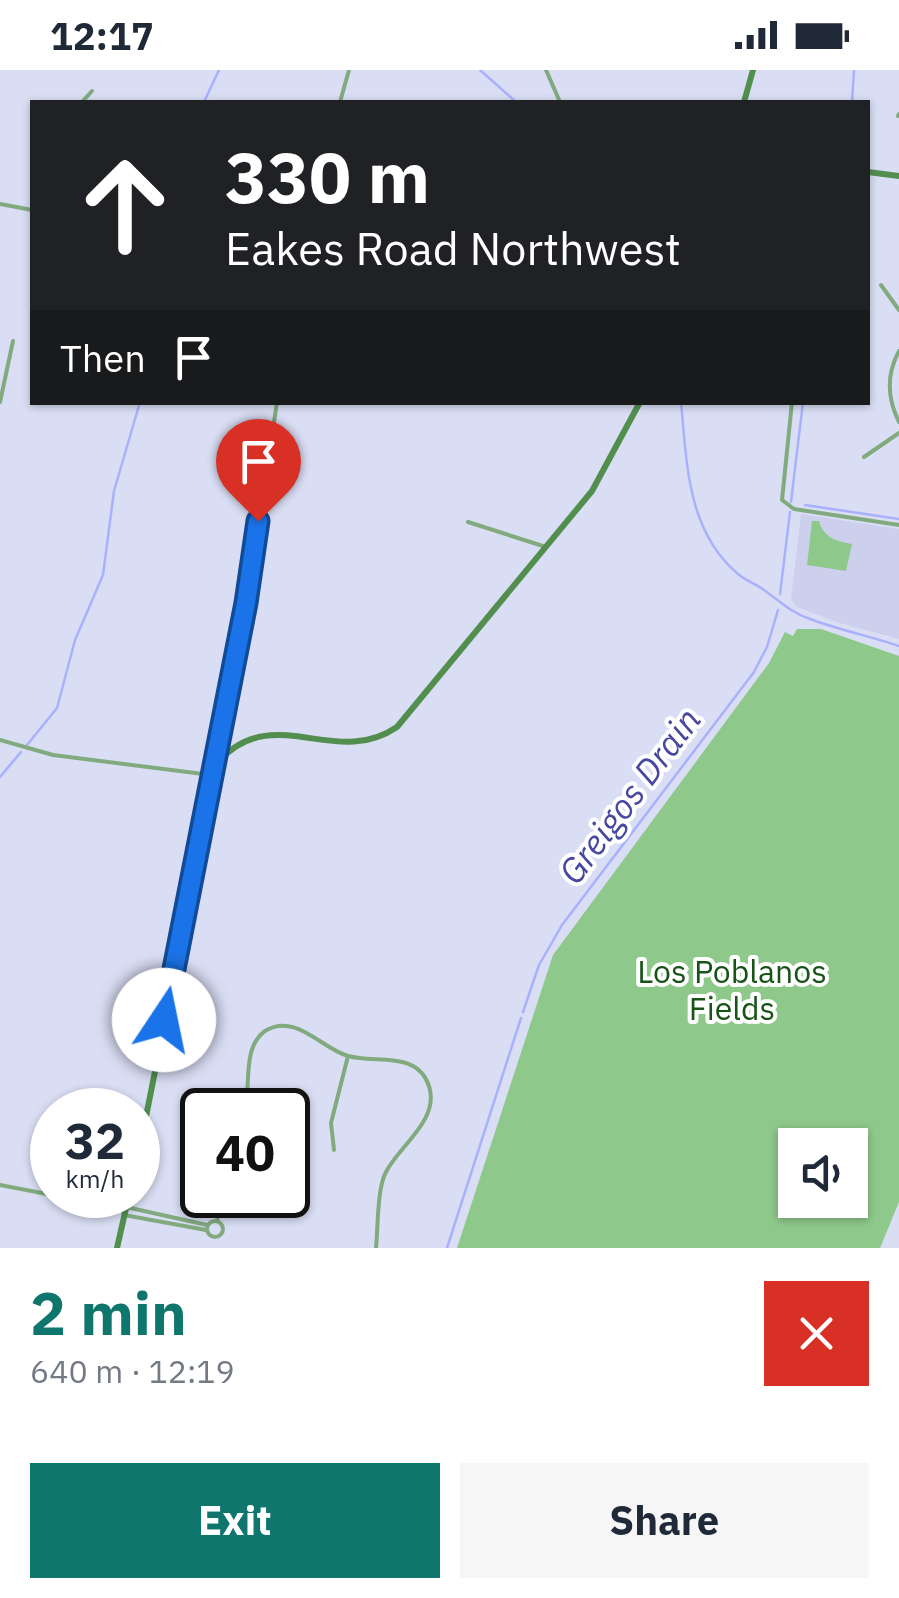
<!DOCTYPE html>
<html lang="en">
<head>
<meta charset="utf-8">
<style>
  :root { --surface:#fff; --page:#f6f6f7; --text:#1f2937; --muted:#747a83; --accent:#0f766e }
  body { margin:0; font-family:"IBM Plex Sans",sans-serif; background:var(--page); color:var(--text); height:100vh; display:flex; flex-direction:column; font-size:38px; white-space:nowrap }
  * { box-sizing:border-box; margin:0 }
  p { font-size:32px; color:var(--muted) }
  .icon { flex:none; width:55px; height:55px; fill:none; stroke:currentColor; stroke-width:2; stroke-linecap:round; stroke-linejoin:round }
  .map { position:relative; height:1178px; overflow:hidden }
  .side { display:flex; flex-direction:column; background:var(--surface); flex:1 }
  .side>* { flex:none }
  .top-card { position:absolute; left:30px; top:30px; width:840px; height:305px; border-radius:0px; box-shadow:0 2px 8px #0004; background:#202124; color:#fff; overflow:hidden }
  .controls { position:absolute; left:778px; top:1058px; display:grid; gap:20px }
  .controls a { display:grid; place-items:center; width:90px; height:90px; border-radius:0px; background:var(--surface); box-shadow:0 2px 8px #0004; font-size:50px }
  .speed { position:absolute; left:30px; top:1018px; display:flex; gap:20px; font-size:50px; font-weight:700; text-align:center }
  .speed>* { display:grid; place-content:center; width:130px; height:130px; border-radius:50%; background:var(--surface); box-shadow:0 2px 8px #0004; line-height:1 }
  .speed small { font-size:25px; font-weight:400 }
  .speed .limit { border:5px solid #111; border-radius:15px; background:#fff; color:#111 }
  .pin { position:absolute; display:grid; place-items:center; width:85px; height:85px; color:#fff; margin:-102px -42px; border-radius:50% 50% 50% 0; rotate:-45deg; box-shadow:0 0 10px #0007 }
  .pin .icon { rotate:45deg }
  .me { position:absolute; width:110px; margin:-55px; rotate:11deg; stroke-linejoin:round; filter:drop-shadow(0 0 8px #0008) }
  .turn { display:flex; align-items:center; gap:35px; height:210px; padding:0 30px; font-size:45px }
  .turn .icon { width:130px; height:130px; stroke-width:2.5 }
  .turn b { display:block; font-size:70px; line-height:85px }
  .then { display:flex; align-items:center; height:95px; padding:0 30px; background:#0003; gap:20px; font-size:38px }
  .round { display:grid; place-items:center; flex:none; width:105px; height:105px; border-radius:0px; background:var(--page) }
  .summary { display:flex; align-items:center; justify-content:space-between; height:170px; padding:0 30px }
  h1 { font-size:60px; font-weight:700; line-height:75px; color:var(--accent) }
  .cta { display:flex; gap:20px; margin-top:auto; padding:20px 30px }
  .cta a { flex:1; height:115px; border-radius:0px; background:var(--accent); color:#fff; font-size:40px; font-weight:700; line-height:115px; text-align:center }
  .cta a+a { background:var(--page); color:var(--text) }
  .status { display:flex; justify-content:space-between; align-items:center; height:70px; padding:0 50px; background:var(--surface); direction:ltr }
  .status svg { height:28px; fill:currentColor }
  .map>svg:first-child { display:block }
  .built { fill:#ccd0ed }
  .green { fill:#8ec88a; fill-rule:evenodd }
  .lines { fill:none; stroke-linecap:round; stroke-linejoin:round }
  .stream { stroke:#a9b1fd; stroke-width:2.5 }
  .street { stroke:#82aa7f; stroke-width:4 }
  .secondary { stroke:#528f4f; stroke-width:6 }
  .route-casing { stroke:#114b97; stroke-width:25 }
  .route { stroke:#1a73e8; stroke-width:18 }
  .labels { text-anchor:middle; stroke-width:8; stroke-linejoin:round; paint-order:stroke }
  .park-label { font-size:32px; fill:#185317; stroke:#fff }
  .water-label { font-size:35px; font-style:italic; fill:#47489f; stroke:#fff }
</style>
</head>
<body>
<div class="status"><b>12:17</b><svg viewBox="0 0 49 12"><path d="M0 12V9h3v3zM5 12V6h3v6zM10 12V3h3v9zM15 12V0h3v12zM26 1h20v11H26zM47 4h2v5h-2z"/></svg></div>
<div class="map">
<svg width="899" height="1178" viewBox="0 0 899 1178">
  <rect width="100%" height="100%" fill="#dadef4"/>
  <polygon class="built" points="801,444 899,459 899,569 839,553 797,537 791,529"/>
  <g class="green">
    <path d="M812,451H819C824,468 836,471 852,474L846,501L807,495Z"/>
    <path d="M797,559H821L899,586V1132L880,1178H457L553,885L769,593L785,562L793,566ZM795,1075H850V1130H795Z"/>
  </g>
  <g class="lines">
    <g class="stream">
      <polyline points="480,0 516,32"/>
      <polyline points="204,32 219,0"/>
      <polyline points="852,32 854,0"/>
      <path d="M681,332C687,394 687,461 738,504C746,511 756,514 764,520C779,531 792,543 810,549C839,560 870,566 899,576"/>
      <polyline points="791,432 803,332"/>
      <polyline points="805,435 899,449"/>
      <polyline points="780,524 790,442"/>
      <polyline points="27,675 57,638 75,570 103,505 114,421 140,332"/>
      <polyline points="0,707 21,682"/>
      <polyline points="523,942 539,895 562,855 754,602 767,577 778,540"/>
      <polyline points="447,1178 521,948"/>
    </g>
    <g class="street">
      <polyline points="546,0 560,32"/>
      <polyline points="82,32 92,21"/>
      <polyline points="340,32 349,0"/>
      <polyline points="898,46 899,44"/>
      <polyline points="0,134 32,140"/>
      <polyline points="881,215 899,240"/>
      <path d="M899,281C886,305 887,328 899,352"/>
      <polyline points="0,332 13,271"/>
      <polyline points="792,332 782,430 794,439 899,455"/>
      <polyline points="864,387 899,363"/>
      <polyline points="468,452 546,477"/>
      <polyline points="0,670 53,685 211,705"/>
      <polyline points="216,694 249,519 277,332"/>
      <path d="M245,1040C251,1016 242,977 265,961C295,942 322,979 348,986C376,994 417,980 429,1016C440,1050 399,1076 386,1102C377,1118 378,1159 376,1178"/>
      <polyline points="334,1080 331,1053 348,986"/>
      <polyline points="0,1115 52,1125"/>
      <polyline points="53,1125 126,1137 207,1155"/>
      <polyline points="124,1145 206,1160"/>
      <circle cx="215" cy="1159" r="8"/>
      <polyline points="217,1151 222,1125"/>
    </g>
    <g class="secondary">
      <polyline points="744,32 753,0"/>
      <polyline points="868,102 899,106"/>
      <path d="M138,1087L216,694C273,629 334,700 397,657L592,421L640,332"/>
      <polyline points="117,1178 129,1125"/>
    </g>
  </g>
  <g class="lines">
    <defs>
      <polyline id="route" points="164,950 246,533 258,451"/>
    </defs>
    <use href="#route" class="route-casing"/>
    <use href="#route" class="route"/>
  </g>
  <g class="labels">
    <g class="park-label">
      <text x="732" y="913">Los Poblanos<tspan x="732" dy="37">Fields</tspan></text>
    </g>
    <g class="water-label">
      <text transform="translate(630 726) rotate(-53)" y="12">Greigos Drain</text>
    </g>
  </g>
</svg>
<div class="controls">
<a><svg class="icon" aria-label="sound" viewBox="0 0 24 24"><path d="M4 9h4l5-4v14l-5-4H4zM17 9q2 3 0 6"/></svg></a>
</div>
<div class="speed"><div>32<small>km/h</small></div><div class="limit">40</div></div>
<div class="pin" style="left:258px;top:451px;background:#d93025"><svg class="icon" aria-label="arrive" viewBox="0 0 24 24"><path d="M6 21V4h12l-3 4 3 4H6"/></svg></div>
<svg class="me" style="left:164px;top:950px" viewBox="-20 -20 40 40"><circle r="19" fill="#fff"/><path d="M0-13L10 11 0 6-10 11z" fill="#1a73e8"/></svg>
<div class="top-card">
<div class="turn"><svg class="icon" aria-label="ahead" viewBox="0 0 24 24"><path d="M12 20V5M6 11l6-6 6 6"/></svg><div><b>330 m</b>Eakes Road Northwest</div></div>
<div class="then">Then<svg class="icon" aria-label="arrive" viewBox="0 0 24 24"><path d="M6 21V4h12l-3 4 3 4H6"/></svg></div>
</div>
</div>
<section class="side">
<div class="summary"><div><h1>2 min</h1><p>640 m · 12:19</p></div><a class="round" style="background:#d93025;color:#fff"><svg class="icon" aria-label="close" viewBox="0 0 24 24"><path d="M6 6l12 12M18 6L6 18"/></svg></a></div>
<div class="cta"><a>Exit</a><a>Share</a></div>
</section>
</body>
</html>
